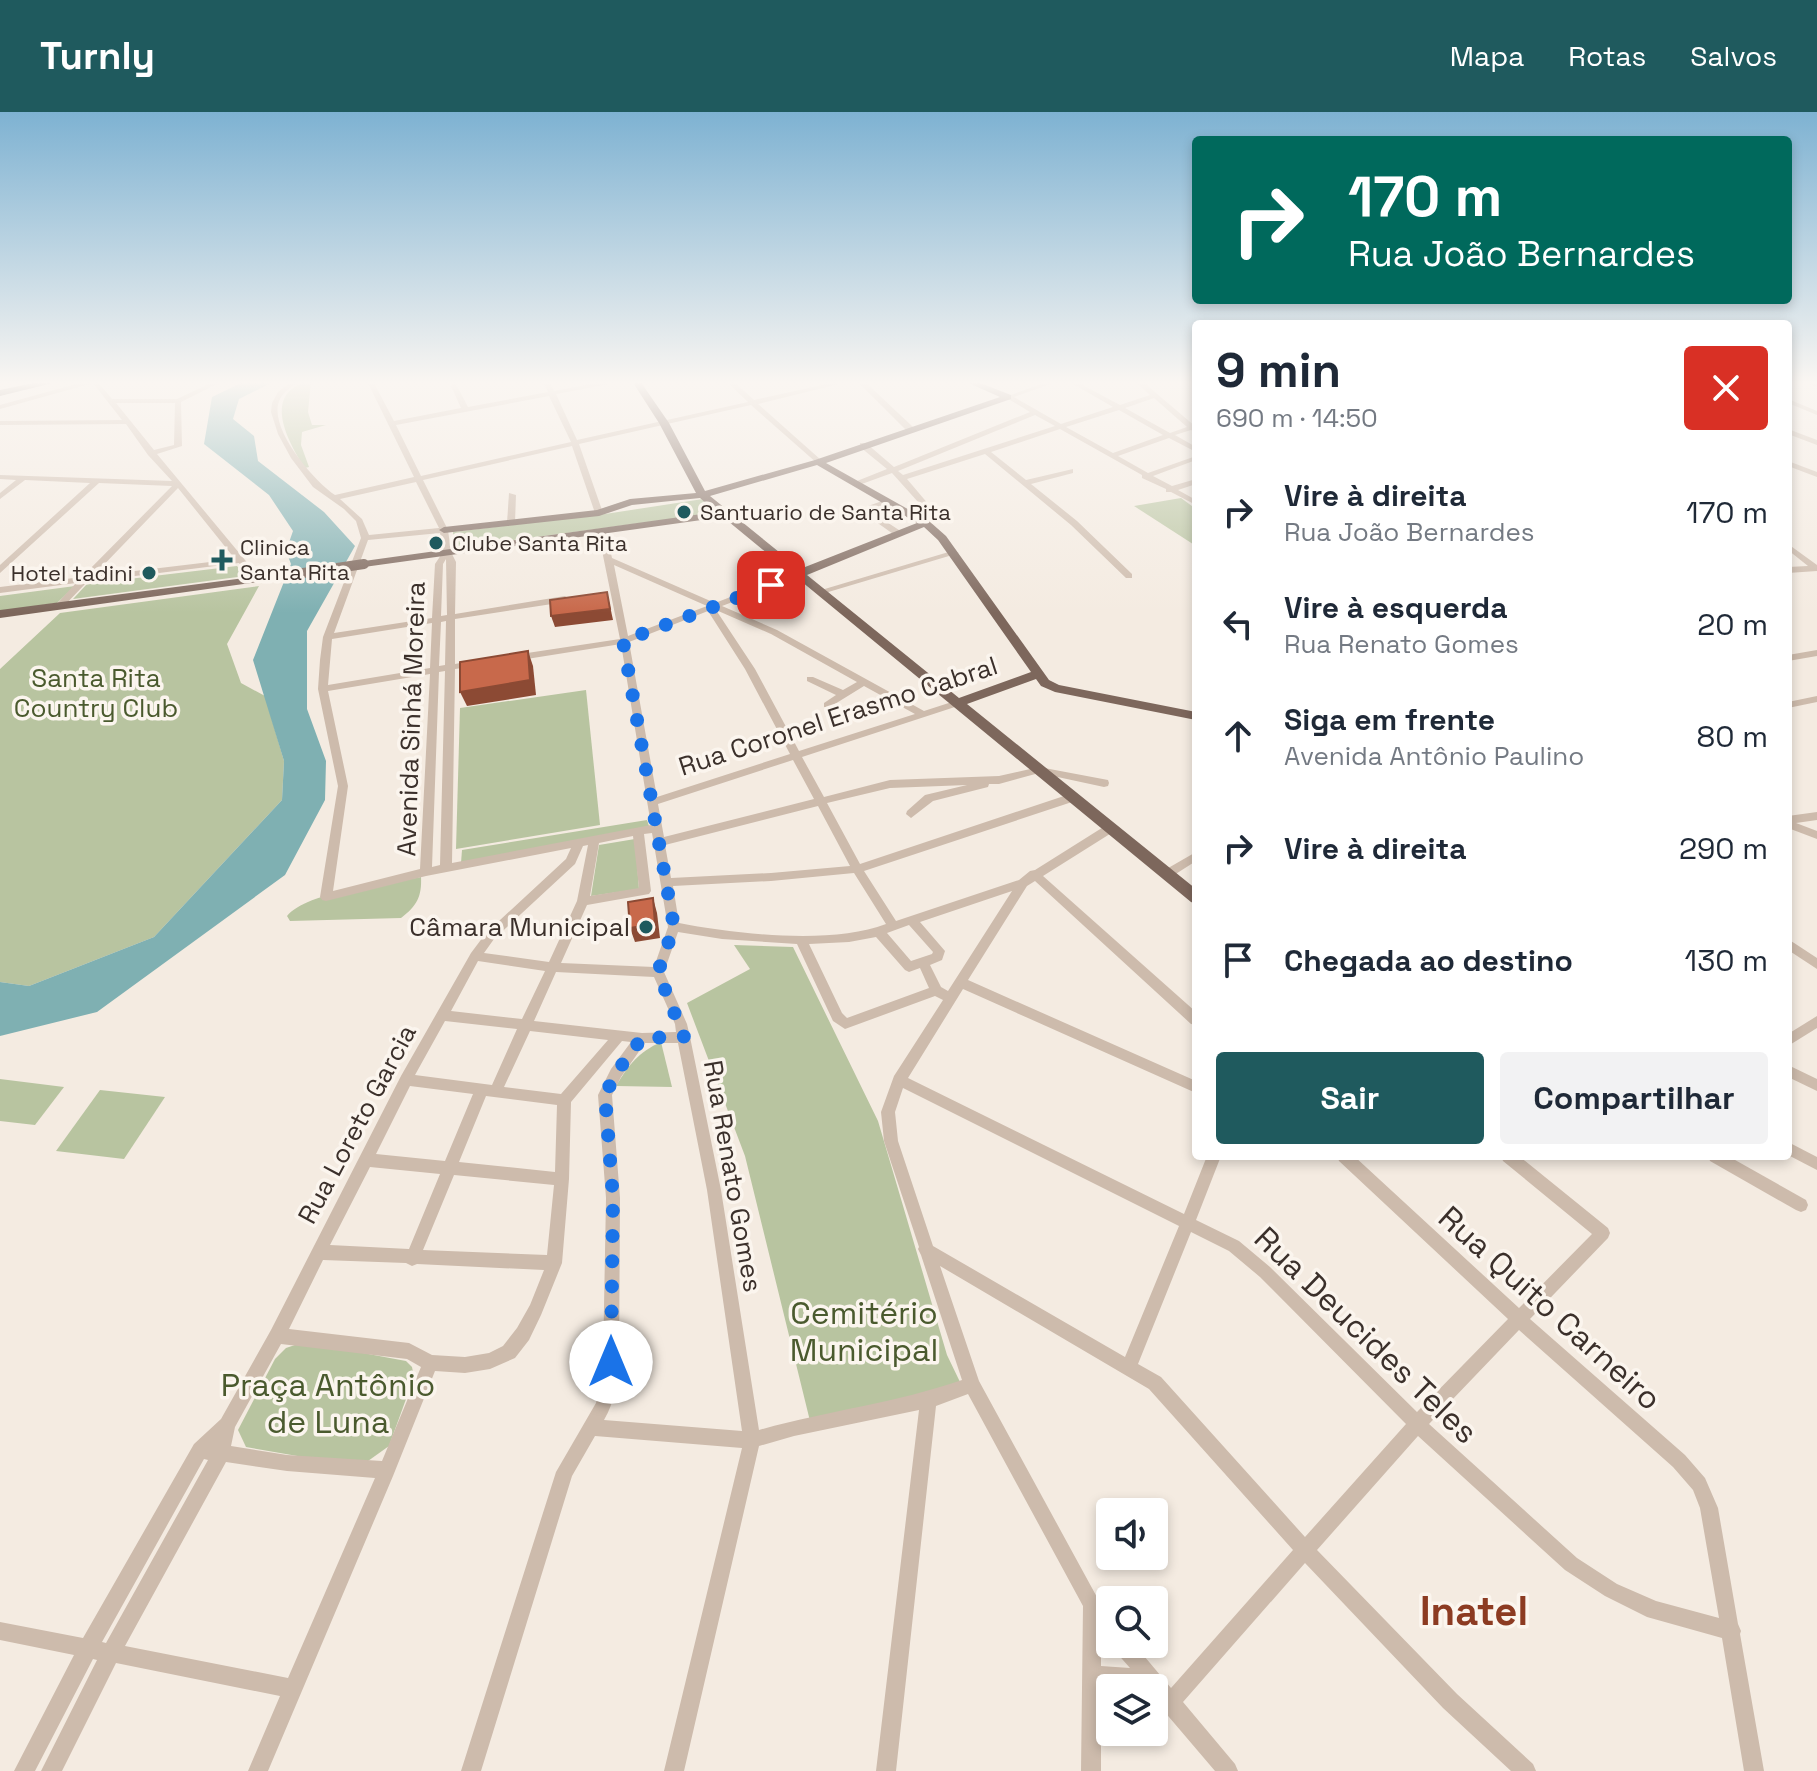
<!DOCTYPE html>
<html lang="pt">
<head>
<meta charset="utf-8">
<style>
  :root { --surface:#fff; --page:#f2f2f3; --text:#1f2937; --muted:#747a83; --accent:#1f5a5e }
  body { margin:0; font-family:"Space Grotesk",sans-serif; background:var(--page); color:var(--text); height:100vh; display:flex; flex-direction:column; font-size:30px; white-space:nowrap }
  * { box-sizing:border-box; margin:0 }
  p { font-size:26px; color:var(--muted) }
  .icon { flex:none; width:44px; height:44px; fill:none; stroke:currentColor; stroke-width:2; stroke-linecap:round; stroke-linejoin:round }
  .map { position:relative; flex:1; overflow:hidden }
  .sheet { position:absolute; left:1192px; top:208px; width:600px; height:840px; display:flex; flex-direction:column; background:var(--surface); border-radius:8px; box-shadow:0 4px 12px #0003 }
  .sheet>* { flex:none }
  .guide { position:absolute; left:1192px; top:24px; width:600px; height:168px; border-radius:8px; box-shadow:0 4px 12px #0003; background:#00695c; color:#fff; overflow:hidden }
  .tools { position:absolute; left:1096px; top:1386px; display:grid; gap:16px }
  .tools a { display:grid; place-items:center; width:72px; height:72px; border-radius:8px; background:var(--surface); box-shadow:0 4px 12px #0003; font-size:40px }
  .pin { position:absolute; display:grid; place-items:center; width:68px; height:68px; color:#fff; margin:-34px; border-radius:16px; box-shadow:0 4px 12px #0006 }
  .me { position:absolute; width:88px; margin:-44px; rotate:0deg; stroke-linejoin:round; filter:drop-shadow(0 0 6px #0008) }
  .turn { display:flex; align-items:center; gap:28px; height:168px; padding:0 24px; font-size:36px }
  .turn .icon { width:104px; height:104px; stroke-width:2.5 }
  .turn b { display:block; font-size:56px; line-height:68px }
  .round { display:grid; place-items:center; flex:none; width:84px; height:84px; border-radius:8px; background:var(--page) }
  .summary { display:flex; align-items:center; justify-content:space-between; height:136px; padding:0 24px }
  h1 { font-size:48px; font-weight:700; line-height:60px }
  .primary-button { display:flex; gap:16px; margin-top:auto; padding:16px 24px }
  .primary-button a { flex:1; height:92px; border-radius:8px; background:var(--accent); color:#fff; font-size:32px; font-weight:700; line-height:92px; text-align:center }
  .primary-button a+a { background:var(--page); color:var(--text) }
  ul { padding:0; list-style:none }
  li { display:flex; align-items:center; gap:24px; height:112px; padding:0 24px }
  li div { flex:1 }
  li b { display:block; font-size:30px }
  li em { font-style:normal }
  header { display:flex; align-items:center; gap:48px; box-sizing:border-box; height:112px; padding:0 40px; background:var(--accent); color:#fff }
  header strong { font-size:38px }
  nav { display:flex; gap:44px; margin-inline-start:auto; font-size:28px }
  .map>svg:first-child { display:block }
  .green { fill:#b8c4a0 }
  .water { fill:#7fb0b2 }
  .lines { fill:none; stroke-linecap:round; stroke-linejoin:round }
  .minor { fill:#cdbbac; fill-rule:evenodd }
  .major { fill:#7d675c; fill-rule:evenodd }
  .highway { fill:#5c4a42; fill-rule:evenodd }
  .major-bridge { stroke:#7d675c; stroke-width:10 }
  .shaded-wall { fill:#8c4a34 }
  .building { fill:#c8694b; stroke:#8c4a34; stroke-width:2 }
  .route { stroke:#1a73e8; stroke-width:14; stroke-dasharray:0 25.2 }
  .poi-dot { fill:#1f5a5e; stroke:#fbf5ee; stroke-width:3 }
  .labels { text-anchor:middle; stroke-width:7; stroke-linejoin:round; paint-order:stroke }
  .far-poi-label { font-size:22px; fill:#3b302b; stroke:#fbf5ee; text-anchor:start }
  .park-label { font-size:26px; fill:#4a5a2e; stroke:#fbf5ee }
  .street-label { font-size:26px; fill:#3b302b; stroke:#fbf5ee }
  .poi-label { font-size:26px; fill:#3b302b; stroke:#fbf5ee; text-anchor:end }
  .near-street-label { font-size:32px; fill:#3b302b; stroke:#fbf5ee }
  .near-park-label { font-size:32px; fill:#4a5a2e; stroke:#fbf5ee }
  .near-district-label { font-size:40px; font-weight:bold; fill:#8c3b22; stroke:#fbf5ee }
</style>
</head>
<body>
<header>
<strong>Turnly</strong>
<nav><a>Mapa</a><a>Rotas</a><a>Salvos</a></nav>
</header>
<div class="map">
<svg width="1817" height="1659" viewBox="0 0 1817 1659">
  <rect width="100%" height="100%" fill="#f4ebe1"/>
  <g class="green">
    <path d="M311,269L308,300L312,313H326L302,320L301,333L309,355L305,356C288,330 260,279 311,269Z"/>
    <polygon points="1181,386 1196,397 1196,434 1134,394"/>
    <polygon points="703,387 716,401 454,436 453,420 605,402"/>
    <polygon points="237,454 245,464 73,487 87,472"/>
    <polygon points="75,474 57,491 0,499 0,484"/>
    <polygon points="259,474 227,532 241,571 265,584 284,649 282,688 154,825 29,874 0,870 0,557 60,501"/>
    <polygon points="586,578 600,713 456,737 460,596"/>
    <polygon points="647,708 650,717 461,751 462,738"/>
    <polygon points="635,727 639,777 591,784 599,733"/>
    <path d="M421,765C422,784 417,794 401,806L290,809L287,804C308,779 388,772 421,765Z"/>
    <polygon points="734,833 793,835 878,1009 947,1243 960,1270 942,1288 810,1309 745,1044 687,891 750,857"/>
    <path d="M661,930L672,975L616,974C629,952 639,940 661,930Z"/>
    <polygon points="0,967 64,975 35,1013 0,1009"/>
    <polygon points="100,978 165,985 124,1047 56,1039"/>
    <polygon points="304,1230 406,1249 412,1255 414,1265 389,1334 368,1349 355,1354 246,1335 238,1318 275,1247 286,1236"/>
  </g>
  <polygon class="water" points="245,269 275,269 239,287 233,307 254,324 258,349 324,400 355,434 307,519 307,597 326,649 325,688 285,763 97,900 0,924 0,870 29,874 154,825 282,688 284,649 253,548 291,452 286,439 293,419 269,383 204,332 212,285"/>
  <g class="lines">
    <g class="minor">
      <path d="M87,269H97L112,287H177L215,269H223L181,290L182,334L157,342L260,466V470H254L239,451L87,470L62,496L59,497L55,494L76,471L0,481V475L82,465L172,374L99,371L0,461V453L90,371L25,368L0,387V381L16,368L0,367V363L172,369L148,343L126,312L0,313V309L122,308L93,271L0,297V293ZM116,291H175L174,333L154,338ZM178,376L235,447L93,464Z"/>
      <path d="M292,269H299C293,274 284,279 280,287C266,314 314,369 335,383L414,365L367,269H373L394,309L461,296L451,274L454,272L457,274L468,295L548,280L543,269H549L554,279L606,269H618L615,271L556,282L577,328L748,290L726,269H733L754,288L840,269H851L758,292L821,348V352H818L751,293L579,332L603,401L599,403L595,401L572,334L423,368L448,418L451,440L456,450L455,502L565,484L569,487L565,490L455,507V552L476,548L481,551L476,554L455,557L452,751L651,713L621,532L514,549L509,546L514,543L620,527L598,419L602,417L606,419L612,446L715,491L795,460H801V464L722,494L777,518L924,599L955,589H961V593L802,645L824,685L890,668L999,664L1039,655L1108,668L1109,671L1108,674L1104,675L1039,661L999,672H989L988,675L933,689L911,706L906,702L907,699L925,683L967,673L890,676L827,691L860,752L1067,683H1075L1076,686L1075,689L864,759L896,809L1019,768L1030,759L1035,758L1105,714H1113L1114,717L1113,720L1043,764L1196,900V913L1191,912L1035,769L1027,774L968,868L1196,969V981L963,877L908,966L1184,1102L1207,1044H1221L1196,1108L1239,1129L1270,1155L1417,1300L1508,1207L1339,1049L1337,1044H1354L1519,1196L1592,1122L1503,1049L1501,1044H1519L1608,1116L1610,1121L1608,1126L1530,1207L1685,1343L1705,1366L1718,1396L1738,1512L1741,1519L1740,1522L1764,1659H1744L1722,1526L1647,1505L1605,1484L1565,1458L1418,1324L1317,1438L1457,1582L1533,1652L1536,1659H1511L1443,1596L1305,1451L1183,1590L1235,1652L1238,1659H1215L1163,1598L1154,1585V1576L1101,1573V1659H1081L1083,1494L968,1282L936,1294L896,1659H876L919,1298L794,1324L759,1334L684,1659H664L742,1336L595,1324L572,1364L481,1659H461L556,1360L596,1291L600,1277L603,1250L606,1086L598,983L611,957L631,930L622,929L571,990L569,1067L562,1151L541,1203L529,1228L515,1246L490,1257L465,1261L435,1259L393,1364L268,1659H248L280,1584L116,1551L62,1659H41L97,1548L93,1547L35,1659H14L74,1543L0,1528V1510L83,1526L194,1332L221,1307L271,1218L401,964L471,841L486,821L566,747L571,736L426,764L326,789L322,788L320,785L338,674L318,577L320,548L323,525L361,426L356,409L344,397L313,375L291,346L278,322L271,300L272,291L278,280ZM549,284L571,330L421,364L396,313ZM416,370L439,416L369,423L362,407L340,387ZM440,421L443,440L435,452L432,506L334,521L368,428ZM446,447L447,503L441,504L443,452ZM614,453L707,494L628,524ZM716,498L771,522L857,570L843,578L813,565H807V569L836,583L824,591V595H830L864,574L915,602L799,639L755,557ZM708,499L745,557L790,642L657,685L629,530ZM446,509L445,553L439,554L441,510ZM432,511L430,556L328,573L332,527ZM445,559L440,753L432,755L439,560ZM430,562L420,757L333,779L348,674L328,579ZM793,648L814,687L664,725L658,692ZM818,694L850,754L771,761L671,766L665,733ZM652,721L668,815L654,855L561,851L587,793L649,782L651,779L644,722ZM633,724L639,776L590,784L599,731ZM588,733L577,789L549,850L484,841L494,827L575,752L583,734ZM854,761L886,812C832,833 735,822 679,811L673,774L771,769ZM1012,779L948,879L941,875L930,853L942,848L945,839L920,810ZM909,813L933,840L932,842L911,849L887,821ZM678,820L722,827L797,832L833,909L845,917L935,884L943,888L894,964L881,1000L884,1029L919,1135L918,1137L921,1143L962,1268C896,1291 826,1299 759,1318L721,1078L690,925L687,912L664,860ZM876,825L905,858L909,860L920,856L929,876L847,906L842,901L809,832L849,830ZM478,849L545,859L522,907L451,899ZM556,860L654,865L675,912L676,920L642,921L534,909ZM445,909L517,917L492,973L415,963ZM530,919L608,928L561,982L504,975ZM645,931H678L707,1078L742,1319L604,1308C615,1289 617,1271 619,1250L620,1086L612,983L621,965ZM410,974L473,982L445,1049L376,1042ZM903,976L1179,1114L1125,1245L933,1134L898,1029L895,1000ZM486,984L557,993L555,1060L459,1050ZM370,1055L440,1062L409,1137L330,1133ZM454,1063L554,1073L547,1143L423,1138ZM1191,1120L1229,1139L1260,1165L1406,1312L1305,1425L1161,1265L1138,1252ZM323,1148L406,1151L412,1154L417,1152L544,1158L530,1193L517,1216L503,1234L489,1241L465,1245L432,1243L409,1231L289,1217ZM940,1154L1149,1277L1293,1438L1171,1576L1134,1532H1113L1115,1539L1130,1556L1101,1554V1520L1110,1525V1501L1098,1487L979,1269ZM1519,1218L1673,1355L1693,1378L1700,1396L1719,1506L1656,1489L1617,1472L1577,1446L1429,1312ZM281,1232L407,1247L421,1255L382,1349L287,1343L231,1334L235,1315ZM204,1347L208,1348L106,1531L102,1530ZM226,1350L287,1359L375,1366L288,1566L125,1534Z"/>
      <polygon points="857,269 864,269 913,315 913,319 907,319"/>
      <path d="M1050,269H1059L1014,285L1061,312L1113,295L1068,269H1075L1120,293L1150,283L1135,269H1142L1196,315V321L1191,318L1175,323L1196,335V340L1169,326L1118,344L1148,361L1196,344V348L1153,364L1172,374L1196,367V372L1178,378L1196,388V393L1171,380H1166V377L1142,366V363L1060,317L991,340L1026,368L1073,357V361L1031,372L1077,409L1132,462V466H1126L1071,413L985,342L907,367L935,400L934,410L925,413L921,411L927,407V400L892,361L859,373L852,371L887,357L860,335V331H866L894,355L1030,300L1005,285ZM1154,286L1187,315L1170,321L1125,296ZM1119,298L1163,323L1113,341L1066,315ZM1035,303L1055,314L903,363L898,359Z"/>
      <polygon points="1804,269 1817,271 1817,275 1805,270"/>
      <polygon points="1788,287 1817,299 1817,303 1788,291"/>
      <polygon points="1788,317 1817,328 1817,333 1788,322"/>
      <polygon points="1788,349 1817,360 1817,365 1788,354"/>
      <polygon points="509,381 516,383 515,411 511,413 507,411"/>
      <polygon points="885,388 892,390 874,397 873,401 902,420 902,424 896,424 865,402 868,394"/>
      <polygon points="1788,432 1817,453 1817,459 1788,461 1788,455 1808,454 1788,438"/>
      <polygon points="952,439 959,441 825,481 818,479"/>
      <polygon points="1817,538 1817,544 1788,549 1788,543"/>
      <polygon points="1817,584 1817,590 1788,596 1788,590"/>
      <polygon points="1817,700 1817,708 1796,711 1817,719 1817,727 1788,716 1788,704"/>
      <polygon points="1196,740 1196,749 1171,765 1163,765 1161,762 1163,759"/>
      <polygon points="1788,827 1817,846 1817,857 1788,838"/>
      <polygon points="1817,904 1817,916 1788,934 1788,922"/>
      <polygon points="1788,953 1817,967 1817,979 1788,965"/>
      <polygon points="1788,1030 1817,1045 1817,1058 1788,1043"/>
      <polygon points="1708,1044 1728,1044 1806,1088 1808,1093 1806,1098 1801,1100 1796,1098 1710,1049"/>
    </g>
    <g class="major">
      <path d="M632,269H640L669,311L705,379L815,348L1000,285L964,269H975L1011,283V287L826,351L929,409L946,424L1049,568L1059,573L1196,600V608L1055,580L1041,574L1036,567L967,592L1196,777V792L1191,790L723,405L364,455L358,452L364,449L716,400L700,386L632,393L599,404L444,421L439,418L444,415L597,398L630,387L696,381L659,311ZM817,353L917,411L800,457L710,384ZM924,415L938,428L1031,560L959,586L807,463Z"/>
      <polygon points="276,462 282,465 280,467 0,506 0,498"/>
    </g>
    <polygon class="highway" points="43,269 61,269 0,284 0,278"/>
    <polyline class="major-bridge" points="276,465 364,452"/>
  </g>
  <g class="shaded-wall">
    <polygon points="607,480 613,508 555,515 551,504"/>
    <polygon points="528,539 533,554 536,583 467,594 460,580"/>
    <polygon points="653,786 657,801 660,826 635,830 630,816"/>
  </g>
  <g class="building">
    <polygon points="607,480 610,497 551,504 550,488"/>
    <polygon points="528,539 530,568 460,580 460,550"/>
    <polygon points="653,786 655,812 630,816 628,790"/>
  </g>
  <linearGradient id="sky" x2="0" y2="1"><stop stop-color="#7eb2d2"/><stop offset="0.54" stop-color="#faf6f2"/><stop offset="1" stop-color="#faf6f2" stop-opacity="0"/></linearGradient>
  <rect width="1817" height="501" fill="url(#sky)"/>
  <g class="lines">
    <polyline class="route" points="611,1250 613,1086 605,983 616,961 642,926 684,925 658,860 674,815 623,529 771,473"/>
  </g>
  <g class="poi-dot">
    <circle cx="684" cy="400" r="8"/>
    <circle cx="436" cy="431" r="8"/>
    <path d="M218 436h8v8h8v8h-8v8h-8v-8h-8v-8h8z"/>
    <circle cx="149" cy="461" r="8"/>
    <circle cx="646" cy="815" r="8"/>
  </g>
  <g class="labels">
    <g class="far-poi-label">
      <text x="700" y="408">Santuario de Santa Rita</text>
      <text x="452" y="439">Clube Santa Rita</text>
      <text x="240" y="443">Clinica<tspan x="240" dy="25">Santa Rita</tspan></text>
      <text x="133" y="469" text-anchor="end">Hotel tadini</text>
    </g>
    <g class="park-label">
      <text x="96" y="575">Santa Rita<tspan x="96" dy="30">Country Club</tspan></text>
    </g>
    <g class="street-label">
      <text transform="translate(838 604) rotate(-18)" y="9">Rua Coronel Erasmo Cabral</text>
      <text transform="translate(411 607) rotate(-88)" y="9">Avenida Sinhá Moreira</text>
      <text transform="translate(357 1012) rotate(-62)" y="9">Rua Loreto Garcia</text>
      <text transform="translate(733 1064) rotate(80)" y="9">Rua Renato Gomes</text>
    </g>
    <g class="poi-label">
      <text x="630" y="824">Câmara Municipal</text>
    </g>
    <g class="near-street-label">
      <text transform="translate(1550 1196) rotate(42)" y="11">Rua Quito Carneiro</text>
      <text transform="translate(1366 1223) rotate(44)" y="11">Rua Deucides Teles</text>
    </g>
    <g class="near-park-label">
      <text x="864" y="1212">Cemitério<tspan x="864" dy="37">Municipal</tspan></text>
      <text x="328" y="1284">Praça Antônio<tspan x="328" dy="37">de Luna</tspan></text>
    </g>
    <g class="near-district-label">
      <text x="1474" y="1513">Inatel</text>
    </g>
  </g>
</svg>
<div class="tools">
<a><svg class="icon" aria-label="sound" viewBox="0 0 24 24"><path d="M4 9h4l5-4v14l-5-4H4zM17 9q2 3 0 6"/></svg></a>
<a><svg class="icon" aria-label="search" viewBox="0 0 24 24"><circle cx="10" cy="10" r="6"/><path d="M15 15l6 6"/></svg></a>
<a><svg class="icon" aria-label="layers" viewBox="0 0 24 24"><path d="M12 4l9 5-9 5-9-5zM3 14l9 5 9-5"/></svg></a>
</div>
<div class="pin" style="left:771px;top:473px;background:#d93025"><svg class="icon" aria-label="arrive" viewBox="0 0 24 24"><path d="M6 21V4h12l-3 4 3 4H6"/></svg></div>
<svg class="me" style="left:611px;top:1250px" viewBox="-20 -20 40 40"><circle r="19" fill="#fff"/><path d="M0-13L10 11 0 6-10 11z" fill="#1a73e8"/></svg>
<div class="guide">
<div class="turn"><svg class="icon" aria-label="right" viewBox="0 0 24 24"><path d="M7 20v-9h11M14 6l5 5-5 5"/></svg><div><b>170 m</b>Rua João Bernardes</div></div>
</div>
<section class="sheet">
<div class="summary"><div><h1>9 min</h1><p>690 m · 14:50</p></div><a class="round" style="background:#d93025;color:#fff"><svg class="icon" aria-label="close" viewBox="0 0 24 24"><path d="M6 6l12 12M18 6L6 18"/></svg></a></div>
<ul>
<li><svg class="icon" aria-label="right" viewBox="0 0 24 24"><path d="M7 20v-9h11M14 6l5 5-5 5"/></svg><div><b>Vire à direita</b><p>Rua João Bernardes</p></div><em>170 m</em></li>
<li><svg class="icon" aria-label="left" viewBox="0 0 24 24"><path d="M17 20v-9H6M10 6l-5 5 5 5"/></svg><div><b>Vire à esquerda</b><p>Rua Renato Gomes</p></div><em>20 m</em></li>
<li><svg class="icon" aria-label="ahead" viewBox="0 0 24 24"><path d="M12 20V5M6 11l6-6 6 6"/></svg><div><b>Siga em frente</b><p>Avenida Antônio Paulino</p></div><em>80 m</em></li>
<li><svg class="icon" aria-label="right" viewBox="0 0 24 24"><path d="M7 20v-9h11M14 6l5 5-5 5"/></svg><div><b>Vire à direita</b></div><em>290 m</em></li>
<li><svg class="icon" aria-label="arrive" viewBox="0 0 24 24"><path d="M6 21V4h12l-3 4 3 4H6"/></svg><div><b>Chegada ao destino</b></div><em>130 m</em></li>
</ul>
<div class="primary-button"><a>Sair</a><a>Compartilhar</a></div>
</section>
</div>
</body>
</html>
